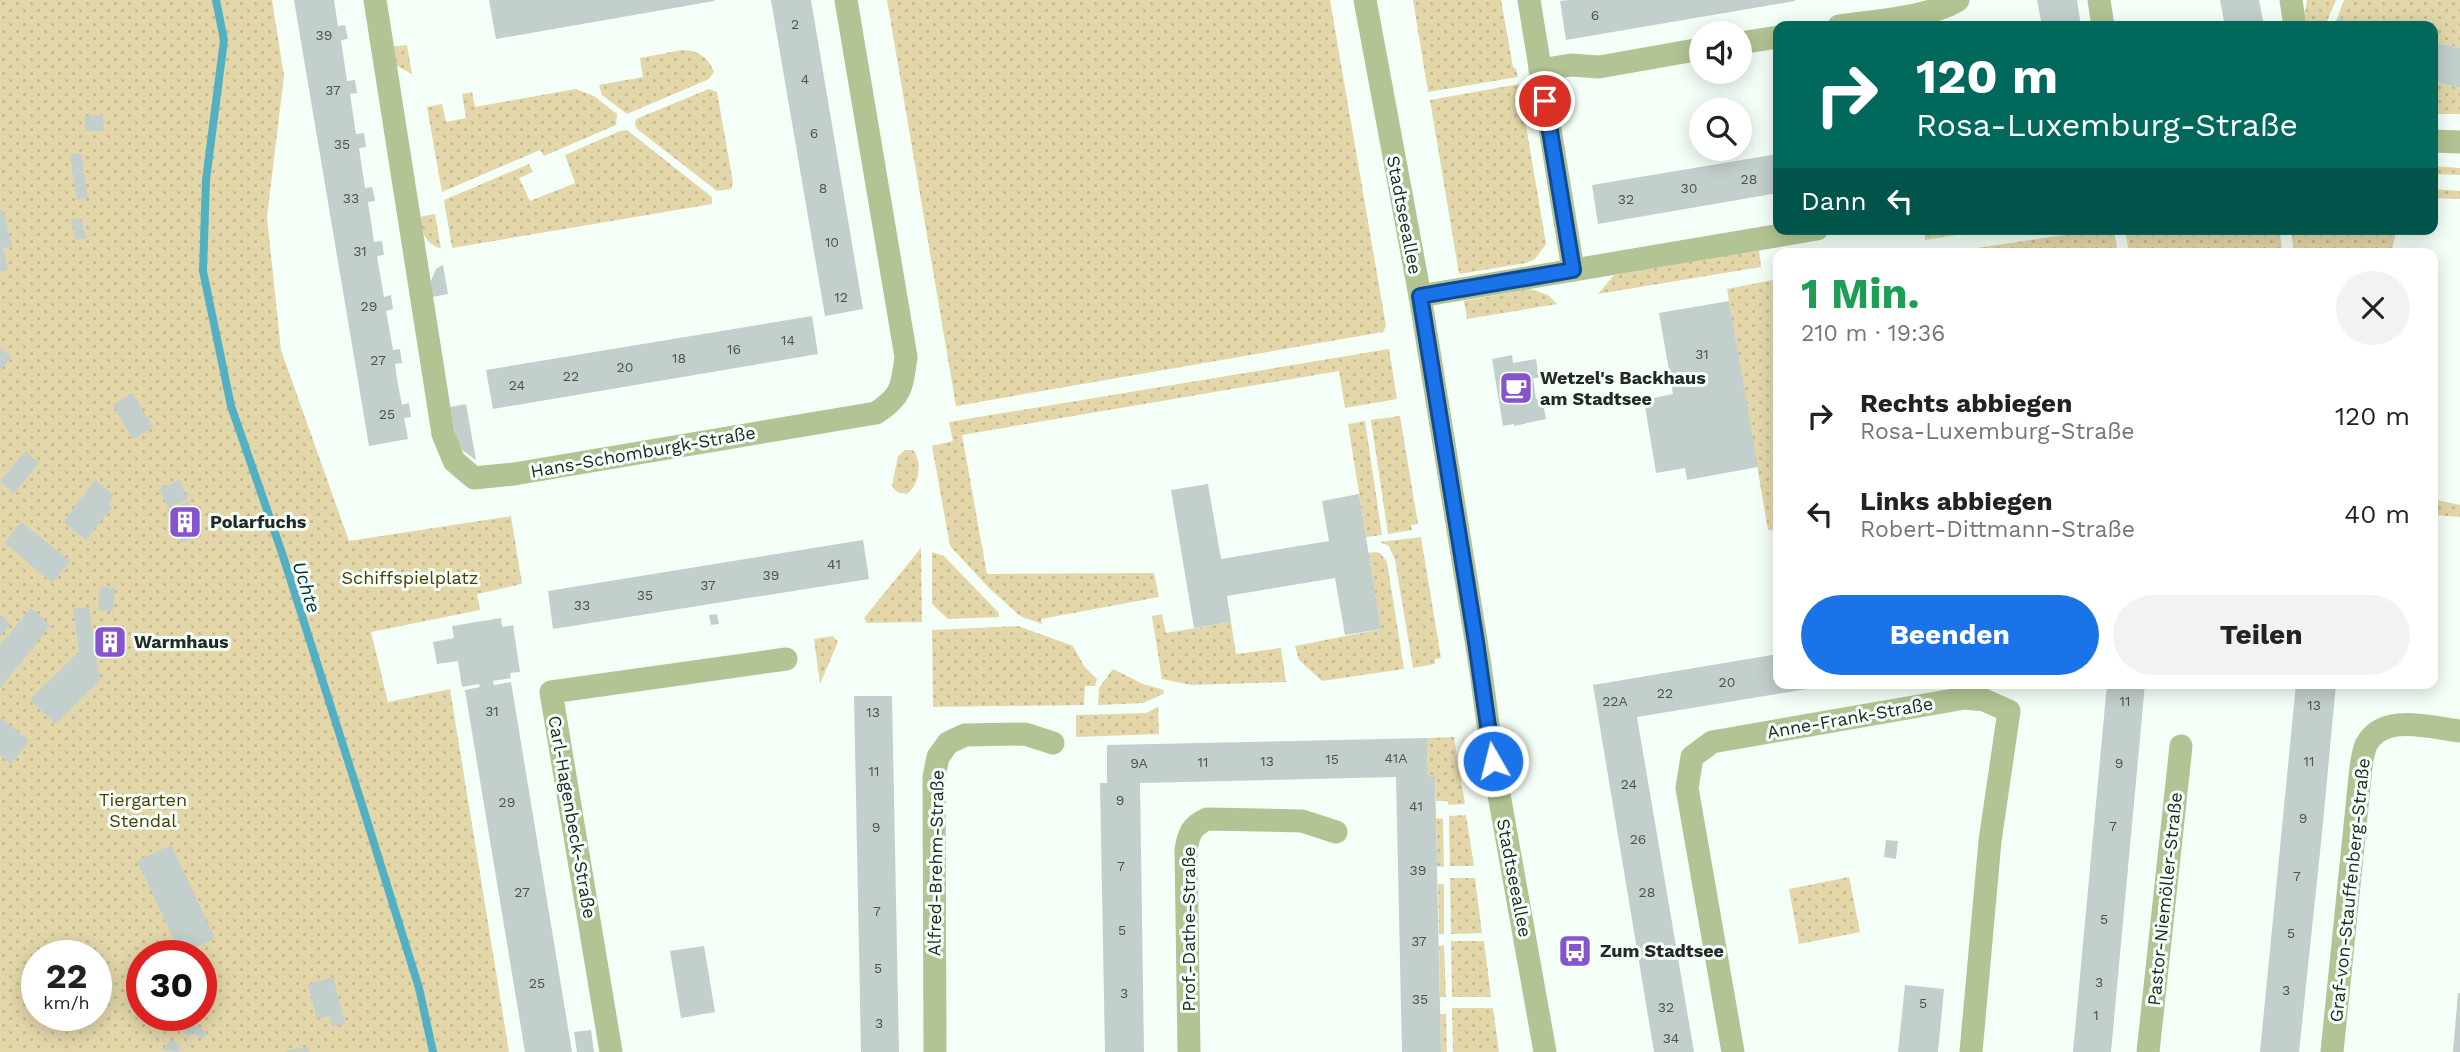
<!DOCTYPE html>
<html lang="de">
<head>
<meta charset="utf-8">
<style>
  :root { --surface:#fff; --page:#f2f2f2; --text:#222; --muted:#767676; --accent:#1a73e8 }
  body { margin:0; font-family:"Work Sans",sans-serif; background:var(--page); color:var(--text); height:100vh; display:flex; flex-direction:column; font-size:26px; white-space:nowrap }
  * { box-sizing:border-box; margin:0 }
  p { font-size:23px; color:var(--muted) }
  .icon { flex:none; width:38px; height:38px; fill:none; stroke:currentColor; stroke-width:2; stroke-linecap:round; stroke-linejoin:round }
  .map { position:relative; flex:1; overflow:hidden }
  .sheet { position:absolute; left:1773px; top:248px; width:665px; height:441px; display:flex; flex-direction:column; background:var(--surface); border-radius:14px; box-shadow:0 4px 18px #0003 }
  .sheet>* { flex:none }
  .banner { position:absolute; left:1773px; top:21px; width:665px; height:214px; border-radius:14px; box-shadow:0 4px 18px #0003; background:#00695c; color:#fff; overflow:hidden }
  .tools { position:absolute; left:1689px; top:21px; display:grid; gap:14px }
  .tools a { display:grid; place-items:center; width:63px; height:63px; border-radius:50%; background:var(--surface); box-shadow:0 4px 18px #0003; font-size:35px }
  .speed { position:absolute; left:21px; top:940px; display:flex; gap:14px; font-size:35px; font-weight:700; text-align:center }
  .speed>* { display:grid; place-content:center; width:91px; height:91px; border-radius:50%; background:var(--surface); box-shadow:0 4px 18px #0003; line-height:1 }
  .speed small { font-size:18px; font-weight:400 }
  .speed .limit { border:10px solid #d22; background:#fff; color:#111 }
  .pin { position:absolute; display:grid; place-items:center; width:60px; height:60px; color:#fff; margin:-30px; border:4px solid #fff; border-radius:50%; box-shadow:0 2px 7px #0007 }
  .me { position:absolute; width:77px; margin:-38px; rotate:352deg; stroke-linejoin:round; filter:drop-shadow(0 0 5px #0008) }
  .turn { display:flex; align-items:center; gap:24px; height:147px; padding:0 28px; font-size:32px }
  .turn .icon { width:91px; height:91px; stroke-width:2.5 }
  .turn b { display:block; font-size:49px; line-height:60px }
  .then { display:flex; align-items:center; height:66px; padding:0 28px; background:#0003; gap:14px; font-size:26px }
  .round { display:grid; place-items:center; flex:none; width:74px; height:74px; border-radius:37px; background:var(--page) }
  .headline { display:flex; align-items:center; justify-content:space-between; height:119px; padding:0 28px }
  h1 { font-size:42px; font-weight:700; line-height:52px; color:#1e9e55 }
  .primary-button { display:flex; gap:14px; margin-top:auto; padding:14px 28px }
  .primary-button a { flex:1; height:80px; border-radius:42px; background:var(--accent); color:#fff; font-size:28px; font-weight:700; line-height:80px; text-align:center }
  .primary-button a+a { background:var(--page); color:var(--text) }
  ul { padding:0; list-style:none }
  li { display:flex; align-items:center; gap:21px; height:98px; padding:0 28px }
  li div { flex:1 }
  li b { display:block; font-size:26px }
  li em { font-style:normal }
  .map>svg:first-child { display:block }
  .grass { fill:url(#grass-dots); fill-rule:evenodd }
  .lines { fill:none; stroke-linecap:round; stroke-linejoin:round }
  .stream { stroke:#52b0c2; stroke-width:8 }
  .building { fill:#c2cfcd }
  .minor { stroke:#b2c493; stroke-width:23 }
  .route-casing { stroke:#114b97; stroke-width:18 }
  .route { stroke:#1a73e8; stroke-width:12 }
  .labels { text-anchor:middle; stroke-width:6; stroke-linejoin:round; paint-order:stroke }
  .number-label { font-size:14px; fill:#4c5250 }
  .street-label { font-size:18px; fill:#252926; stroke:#f4fff7 }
  .poi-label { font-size:18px; font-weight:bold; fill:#252926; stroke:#f4fff7; text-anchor:start }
  .park-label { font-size:18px; fill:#4a3e03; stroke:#f4fff7 }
  .water-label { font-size:19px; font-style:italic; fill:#023139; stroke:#f4fff7 }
</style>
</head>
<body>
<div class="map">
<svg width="2460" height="1052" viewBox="0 0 2460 1052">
  <defs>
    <pattern id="grass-dots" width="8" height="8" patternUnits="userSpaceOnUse" patternTransform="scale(1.75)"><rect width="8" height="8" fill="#e3d7aa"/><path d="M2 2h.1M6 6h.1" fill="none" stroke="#c3b992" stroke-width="1.8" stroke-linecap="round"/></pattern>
  </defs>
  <rect width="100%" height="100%" fill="#f4fff7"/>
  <g class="grass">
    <path d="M0,0H272L284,76L267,217L281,350L349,541L511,516L522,584L477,594L480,610L371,632L388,702L450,689L509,1052H0ZM37,956H96V1015H37ZM142,956H201V1015H142Z"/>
    <polygon points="887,0 1330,0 1386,326 1383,332 956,406"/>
    <polygon points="1413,0 1501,0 1513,67 1516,69 1518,77 1428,92"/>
    <polygon points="2307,0 2336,0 2325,26 2306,26 2305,14"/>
    <polygon points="2344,0 2460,0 2460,48 2433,42 2432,26 2370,26 2337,18 2334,26"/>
    <polygon points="407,45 412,74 394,64 391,47"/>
    <path d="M682,50C698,50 708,57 714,72L709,79L627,114L602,95L599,85L643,77L640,58Z"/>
    <polygon points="2435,82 2460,88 2460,114 2433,114 2432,91"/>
    <polygon points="1519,84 1546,244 1535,259 1526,263 1459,274 1430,100"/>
    <polygon points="576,89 594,96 617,114 616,125 544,156 540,150 442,192 427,107 442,104 446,122 466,118 462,94 472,92 475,107"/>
    <polygon points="709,89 717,92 733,182 731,189 717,191 637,129 635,124 636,119"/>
    <polygon points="627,130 712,197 712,204 452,248 444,200 529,164 533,172 519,178 530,201 575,183 565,155 620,131"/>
    <polygon points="2433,166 2460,168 2460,175 2433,174"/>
    <polygon points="2432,189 2460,191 2460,199 2433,198"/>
    <path d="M435,214L441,249C425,243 422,233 419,217Z"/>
    <polygon points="1924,229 1994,229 1925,240"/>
    <polygon points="2105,229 2114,229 2118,254 1936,254"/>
    <polygon points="2125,229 2279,229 2283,254 2129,254"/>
    <polygon points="2291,229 2397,229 2391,254 2294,254"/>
    <polygon points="1759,249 1761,267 1598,294 1614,275"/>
    <polygon points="1778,279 1778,530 1768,530 1727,289"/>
    <polygon points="1530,289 1548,295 1557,304 1467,319 1464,301"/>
    <polygon points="1389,349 1397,399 1345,408 1339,371 962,435 987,574 1154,573 1159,597 1041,619 1042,624 1020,616 988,587 950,546 932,446 953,441 949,422"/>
    <polygon points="1400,416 1418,524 1411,525 1412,530 1388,534 1371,420"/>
    <polygon points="1365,421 1382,535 1366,537 1348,424"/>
    <path d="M905,450H913C923,462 919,485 907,494C900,493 894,492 892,485L898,456Z"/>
    <polygon points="2432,499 2460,505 2460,517 2433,515"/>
    <polygon points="1421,537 1441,658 1435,659 1435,664 1413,668 1395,560 1389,546 1380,542"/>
    <polygon points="921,548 922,622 867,623 864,618"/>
    <polygon points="932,552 944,556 999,613 999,617 948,619 932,604"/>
    <polygon points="1374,552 1380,553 1387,562 1404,669 1322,681 1299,660 1295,646 1381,629 1368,553"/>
    <polygon points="1162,614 1166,633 1231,622 1236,654 1281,648 1286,682 1191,685 1162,679 1152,616"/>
    <polygon points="1018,626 1073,646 1084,666 1097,679 1095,686 1085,686 1084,705 933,707 932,630"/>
    <polygon points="833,636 838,642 820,684 814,639"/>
    <polygon points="1113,669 1143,684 1164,690 1163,694 1143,703 1098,705 1099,688"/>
    <polygon points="1158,707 1159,734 1076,737 1076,715 1146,713"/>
    <polygon points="1454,737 1465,804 1448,805 1448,801 1436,801 1435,777 1428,777 1427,738"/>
    <polygon points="1466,815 1474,866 1450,866 1449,816"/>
    <polygon points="1436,818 1443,819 1444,867 1437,866"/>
    <polygon points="1849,877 1860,932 1799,944 1789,889"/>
    <polygon points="1450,878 1475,878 1482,933 1451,934"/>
    <polygon points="1438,884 1444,884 1444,934 1439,934"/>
    <polygon points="1451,941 1484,941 1491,997 1452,997"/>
    <polygon points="1444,945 1446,997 1440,997 1439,946"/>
    <polygon points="1452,1008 1493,1008 1499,1052 1453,1052"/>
    <polygon points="1440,1014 1446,1014 1447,1052 1441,1052"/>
  </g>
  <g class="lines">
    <polyline class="stream" points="216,0 224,40 206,180 203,271 231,406 282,553 363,808 419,988 433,1052"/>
  </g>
  <g class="building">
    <polygon points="294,0 334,0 338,26 345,25 348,39 341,40 347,81 355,80 356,87 357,93 350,94 356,134 364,133 366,147 359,148 365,188 372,187 374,195 375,201 368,202 374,242 382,241 384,255 377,256 384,297 391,295 393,309 386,311 393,350 400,349 402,363 395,364 398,385 402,405 409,403 411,417 404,418 408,439 369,446"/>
    <polygon points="489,0 714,0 714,1 496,39"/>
    <polygon points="771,0 811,0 863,309 825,316"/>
    <polygon points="1569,0 1795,0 1795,1 1566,40 1560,1"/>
    <polygon points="2037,0 2077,0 2081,26 2042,26"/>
    <polygon points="2220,0 2259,0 2264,26 2225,26"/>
    <polygon points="2337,18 2366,25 2366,26 2335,26"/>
    <polygon points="2432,42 2460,48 2460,88 2432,81"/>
    <polygon points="103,115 104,131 85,131 85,116"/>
    <polygon points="81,153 88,198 77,200 70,155"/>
    <polygon points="1778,154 1778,193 1598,224 1592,185"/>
    <polygon points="0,210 3,210 12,246 3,248 8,269 0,271"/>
    <polygon points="80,218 86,238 76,240 71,220"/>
    <polygon points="443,265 448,294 432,297 430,283 436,269"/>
    <polygon points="1729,301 1758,467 1687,480 1685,468 1656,473 1644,400 1673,394 1659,313"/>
    <polygon points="812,316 818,354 493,409 486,370"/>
    <polygon points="0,348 11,357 0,371"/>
    <polygon points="1512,355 1513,363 1536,359 1539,378 1533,378 1536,399 1542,398 1546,419 1514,426 1514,424 1503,426 1492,359"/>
    <polygon points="132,393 153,427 133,439 113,405"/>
    <polygon points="466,404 476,460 462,450 456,440 450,407"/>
    <polygon points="25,451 39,463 14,493 0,482"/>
    <polygon points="95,480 114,495 108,503 112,507 86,540 63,522"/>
    <polygon points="179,480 188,499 168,508 159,489"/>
    <polygon points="1208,484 1221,559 1329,541 1322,501 1359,494 1381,629 1345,635 1335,578 1227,596 1231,622 1194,628 1171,490"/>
    <polygon points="188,501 203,533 182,543 167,511"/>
    <polygon points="21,522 70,561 52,583 5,543"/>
    <polygon points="863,540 869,579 553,629 548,591"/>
    <polygon points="100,587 115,588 113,611 98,610"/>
    <polygon points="89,607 98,671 101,679 55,724 30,699 79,652 73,609"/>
    <polygon points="31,608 51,625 0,688 0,645"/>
    <polygon points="0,614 11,624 0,637"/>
    <polygon points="717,614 719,624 711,625 709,615"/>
    <polygon points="501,618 502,627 513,625 520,672 510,673 511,678 493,681 494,685 511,682 572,1052 525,1052 465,690 480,687 479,684 462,687 458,661 437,664 433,642 454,638 452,626"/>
    <rect x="101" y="626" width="19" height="33"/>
    <polygon points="1778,654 1778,684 1826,686 1637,717 1694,1052 1654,1052 1593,685"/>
    <polygon points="2107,684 2145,684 2111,1052 2073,1052"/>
    <polygon points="2296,684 2336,684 2322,833 2299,1052 2260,1052"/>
    <polygon points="854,696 892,696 899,1052 861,1052"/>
    <polygon points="0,717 29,741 11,764 0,755"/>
    <polygon points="1427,738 1428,777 1435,776 1441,1052 1402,1052 1396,777 1140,783 1144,1052 1105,1052 1100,783 1107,783 1107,745"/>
    <polygon points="1886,840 1898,841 1896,859 1884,857"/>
    <polygon points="171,845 215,938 181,954 137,861"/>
    <polygon points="704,946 715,1012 681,1018 670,951"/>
    <polygon points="333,977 345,1024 332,1027 329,1016 317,1019 308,984"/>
    <polygon points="1905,985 1944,989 1938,1052 1898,1052"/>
    <polygon points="2458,993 2460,993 2460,1052 2453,1052"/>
    <polygon points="187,1018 207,1033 202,1039 192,1032 189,1036 179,1029"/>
    <polygon points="591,1030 594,1052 577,1052 574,1032"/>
    <polygon points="171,1039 181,1047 178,1052 163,1050"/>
    <polygon points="308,1047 309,1052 285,1052 285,1051"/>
  </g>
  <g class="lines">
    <g class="minor">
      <path d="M375,0L443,434L454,461L474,478L514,474L876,413C902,396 902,387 906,357L846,0"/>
      <polyline points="1365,0 1420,296 1480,665 1493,761 1545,1052"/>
      <polyline points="1529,0 1573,270"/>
      <polyline points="2099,0 2103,26"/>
      <polyline points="2291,0 2295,26"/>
      <path d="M1839,26C1871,21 1932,17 1958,0"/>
      <polyline points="1740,43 1778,37"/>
      <polyline points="1540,70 1571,65 1599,67 1701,49"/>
      <polyline points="2432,141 2460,142"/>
      <polyline points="1420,296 1817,229"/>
      <polyline points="611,1052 551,692 786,659"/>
      <polyline points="935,1052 934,777 938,757 948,743 965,735 1025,734 1053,743"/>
      <path d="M1189,1052L1186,849C1189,833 1192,826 1207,819L1302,821L1336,832"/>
      <polyline points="1733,1052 1687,788 1692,757 1712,742 1965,698 1984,700 2009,711 1990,841 1971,1052"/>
      <polyline points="2148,1052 2181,746"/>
      <path d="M2332,1052L2361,767C2362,761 2363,752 2366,745C2383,712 2431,728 2460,731"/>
    </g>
  </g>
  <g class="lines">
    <defs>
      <polyline id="route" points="1493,761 1476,642 1420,296 1573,270 1545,101"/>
    </defs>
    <use href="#route" class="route-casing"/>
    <use href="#route" class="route"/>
  </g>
  <defs>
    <symbol id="cafe-square" viewBox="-11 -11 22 22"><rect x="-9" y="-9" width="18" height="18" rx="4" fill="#8654cd" stroke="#f4fff7"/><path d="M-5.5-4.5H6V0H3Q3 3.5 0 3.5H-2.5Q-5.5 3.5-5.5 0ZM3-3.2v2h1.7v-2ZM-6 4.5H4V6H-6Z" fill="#fff"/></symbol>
    <symbol id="building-square" viewBox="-11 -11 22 22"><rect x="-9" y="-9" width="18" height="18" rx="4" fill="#8654cd" stroke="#f4fff7"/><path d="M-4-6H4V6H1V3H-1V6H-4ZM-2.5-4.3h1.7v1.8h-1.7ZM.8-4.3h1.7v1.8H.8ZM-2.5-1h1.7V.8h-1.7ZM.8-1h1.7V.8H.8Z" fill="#fff"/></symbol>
    <symbol id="bus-square" viewBox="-11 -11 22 22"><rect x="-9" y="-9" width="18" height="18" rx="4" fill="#8654cd" stroke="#f4fff7"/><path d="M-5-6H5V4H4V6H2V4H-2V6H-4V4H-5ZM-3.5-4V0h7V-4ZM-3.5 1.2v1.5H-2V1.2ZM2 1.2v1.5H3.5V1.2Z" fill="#fff"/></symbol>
  </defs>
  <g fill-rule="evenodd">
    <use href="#cafe-square" x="1497" y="369" width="38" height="38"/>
    <use href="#building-square" x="166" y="503" width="38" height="38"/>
    <use href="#building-square" x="91" y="623" width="38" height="38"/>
    <use href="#bus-square" x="1556" y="932" width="38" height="38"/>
  </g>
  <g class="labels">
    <g class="number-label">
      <text x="1595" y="20">6</text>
      <text x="795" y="29">2</text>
      <text x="324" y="40">39</text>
      <text x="805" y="84">4</text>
      <text x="333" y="95">37</text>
      <text x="814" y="138">6</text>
      <text x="342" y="149">35</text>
      <text x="1749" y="184">28</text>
      <text x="823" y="193">8</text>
      <text x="1689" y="193">30</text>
      <text x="351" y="203">33</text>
      <text x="1626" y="204">32</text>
      <text x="832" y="247">10</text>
      <text x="360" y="256">31</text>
      <text x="841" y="302">12</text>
      <text x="369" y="311">29</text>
      <text x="788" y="345">14</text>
      <text x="734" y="354">16</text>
      <text x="1702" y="359">31</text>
      <text x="679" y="363">18</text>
      <text x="378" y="365">27</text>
      <text x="625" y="372">20</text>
      <text x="571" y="381">22</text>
      <text x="517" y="390">24</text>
      <text x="387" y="419">25</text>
      <text x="834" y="569">41</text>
      <text x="771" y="580">39</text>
      <text x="708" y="590">37</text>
      <text x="645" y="600">35</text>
      <text x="582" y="610">33</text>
      <text x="1727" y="687">20</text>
      <text x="1665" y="698">22</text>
      <text x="1615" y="706">22A</text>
      <text x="2125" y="706">11</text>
      <text x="2314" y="710">13</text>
      <text x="492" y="716">31</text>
      <text x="873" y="717">13</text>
      <text x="1396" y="763">41A</text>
      <text x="1332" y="764">15</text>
      <text x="1267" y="766">13</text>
      <text x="2309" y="766">11</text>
      <text x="1203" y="767">11</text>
      <text x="1139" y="768">9A</text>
      <text x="2119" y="768">9</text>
      <text x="874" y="776">11</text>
      <text x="1629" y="789">24</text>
      <text x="1120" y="805">9</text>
      <text x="507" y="807">29</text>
      <text x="1416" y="811">41</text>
      <text x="2303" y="823">9</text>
      <text x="2113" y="831">7</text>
      <text x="876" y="832">9</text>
      <text x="1638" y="844">26</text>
      <text x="1121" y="871">7</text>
      <text x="1418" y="875">39</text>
      <text x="2297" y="881">7</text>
      <text x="522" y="897">27</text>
      <text x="1647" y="897">28</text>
      <text x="877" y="916">7</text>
      <text x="2104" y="924">5</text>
      <text x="1122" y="935">5</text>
      <text x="2291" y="938">5</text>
      <text x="1419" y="946">37</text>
      <text x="878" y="973">5</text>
      <text x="2099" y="987">3</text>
      <text x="537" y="988">25</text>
      <text x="2286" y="995">3</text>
      <text x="1124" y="998">3</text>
      <text x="1420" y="1004">35</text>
      <text x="1923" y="1008">5</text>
      <text x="1666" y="1012">32</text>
      <text x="2096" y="1020">1</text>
      <text x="879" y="1028">3</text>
      <text x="1671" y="1043">34</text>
    </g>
    <g class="street-label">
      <text transform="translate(1404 215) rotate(79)" y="6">Stadtseeallee</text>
      <text transform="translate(643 452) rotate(-10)" y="6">Hans-Schomburgk-Straße</text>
      <text transform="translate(1850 718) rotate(-10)" y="6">Anne-Frank-Straße</text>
      <text transform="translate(572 817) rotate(80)" y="6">Carl-Hagenbeck-Straße</text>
      <text transform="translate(936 863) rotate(-89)" y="6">Alfred-Brehm-Straße</text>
      <text transform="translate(1514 878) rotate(79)" y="6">Stadtseeallee</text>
      <text transform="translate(2350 890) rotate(-84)" y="6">Graf-von-Stauffenberg-Straße</text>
      <text transform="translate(2165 899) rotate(-84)" y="6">Pastor-Niemöller-Straße</text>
      <text transform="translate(1189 929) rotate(-90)" y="6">Prof.-Dathe-Straße</text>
    </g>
    <g class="poi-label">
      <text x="1540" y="384">Wetzel's Backhaus<tspan x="1540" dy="21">am Stadtsee</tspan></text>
      <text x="210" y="528">Polarfuchs</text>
      <text x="134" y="648">Warmhaus</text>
      <text x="1600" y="957">Zum Stadtsee</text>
    </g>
    <g class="park-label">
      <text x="410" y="584">Schiffspielplatz</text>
      <text x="143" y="806">Tiergarten<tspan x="143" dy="21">Stendal</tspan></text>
    </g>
    <g class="water-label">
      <text transform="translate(307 587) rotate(72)" y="7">Uchte</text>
    </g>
  </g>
</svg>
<div class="tools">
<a><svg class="icon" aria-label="sound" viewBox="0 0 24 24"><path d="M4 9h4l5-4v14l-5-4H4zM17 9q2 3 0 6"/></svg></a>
<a><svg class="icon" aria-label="search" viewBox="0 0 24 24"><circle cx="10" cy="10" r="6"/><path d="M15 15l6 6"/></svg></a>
</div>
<div class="speed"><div>22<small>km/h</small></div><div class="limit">30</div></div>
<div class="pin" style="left:1545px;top:101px;background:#d93025"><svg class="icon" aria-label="arrive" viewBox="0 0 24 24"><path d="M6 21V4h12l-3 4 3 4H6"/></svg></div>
<svg class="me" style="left:1493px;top:761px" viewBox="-20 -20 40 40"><circle r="17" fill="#1a73e8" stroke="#fff" stroke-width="3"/><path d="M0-11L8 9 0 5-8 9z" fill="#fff"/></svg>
<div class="banner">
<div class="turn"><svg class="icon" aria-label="right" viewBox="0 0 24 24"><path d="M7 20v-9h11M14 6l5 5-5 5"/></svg><div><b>120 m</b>Rosa-Luxemburg-Straße</div></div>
<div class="then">Dann<svg class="icon" aria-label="left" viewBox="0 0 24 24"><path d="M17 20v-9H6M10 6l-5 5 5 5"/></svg></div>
</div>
<section class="sheet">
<div class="headline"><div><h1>1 Min.</h1><p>210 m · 19:36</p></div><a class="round"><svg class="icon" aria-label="close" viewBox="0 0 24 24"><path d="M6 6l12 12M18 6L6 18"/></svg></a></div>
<ul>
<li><svg class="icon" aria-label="right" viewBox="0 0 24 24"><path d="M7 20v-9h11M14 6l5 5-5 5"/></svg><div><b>Rechts abbiegen</b><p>Rosa-Luxemburg-Straße</p></div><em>120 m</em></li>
<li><svg class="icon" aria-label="left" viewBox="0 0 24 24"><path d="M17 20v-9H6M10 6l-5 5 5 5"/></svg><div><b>Links abbiegen</b><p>Robert-Dittmann-Straße</p></div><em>40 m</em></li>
</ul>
<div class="primary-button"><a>Beenden</a><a>Teilen</a></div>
</section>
</div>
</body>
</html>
